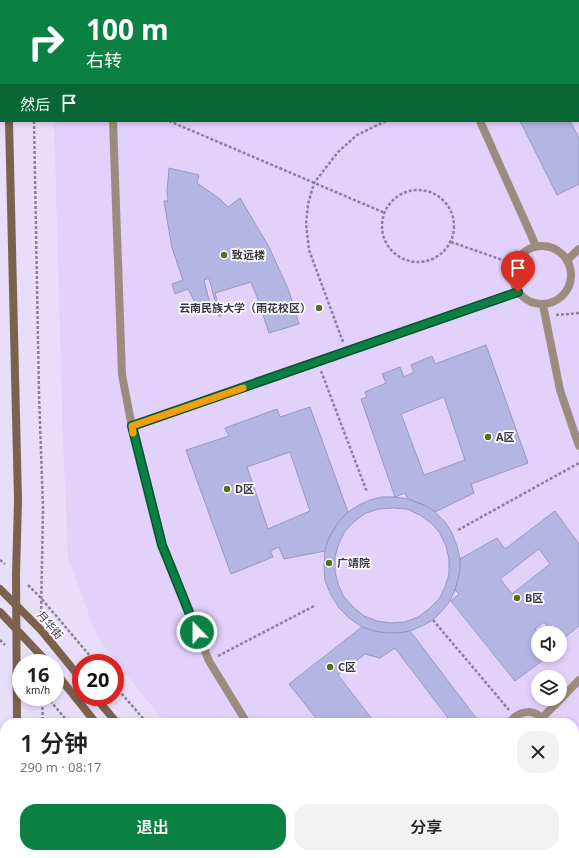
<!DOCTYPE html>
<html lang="zh">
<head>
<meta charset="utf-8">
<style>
  :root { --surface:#fff; --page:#f2f2f2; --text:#202124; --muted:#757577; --accent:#0b8043 }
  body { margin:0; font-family:"Noto Sans","Noto Sans SC",sans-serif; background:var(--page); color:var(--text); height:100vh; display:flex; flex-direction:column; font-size:15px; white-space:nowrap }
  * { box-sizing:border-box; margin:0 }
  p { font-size:13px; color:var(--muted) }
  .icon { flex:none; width:22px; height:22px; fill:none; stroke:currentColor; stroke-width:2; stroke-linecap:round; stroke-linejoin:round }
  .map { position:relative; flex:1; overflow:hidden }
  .panel { position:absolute; left:0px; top:718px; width:579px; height:140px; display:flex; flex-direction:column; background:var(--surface); border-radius:16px 16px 0 0; box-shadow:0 2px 6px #0003 }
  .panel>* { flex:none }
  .hud { position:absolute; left:0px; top:0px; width:579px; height:122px; box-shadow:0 2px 6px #0003; background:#0b8043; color:#fff; overflow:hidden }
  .fabs { position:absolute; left:531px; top:626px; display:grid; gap:8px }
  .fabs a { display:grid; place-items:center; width:36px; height:36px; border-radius:50%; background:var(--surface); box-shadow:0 2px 6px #0003; font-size:20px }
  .speed { position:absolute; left:12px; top:654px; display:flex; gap:8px; font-size:20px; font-weight:700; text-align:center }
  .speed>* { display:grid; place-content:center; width:52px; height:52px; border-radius:50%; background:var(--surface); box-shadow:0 2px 6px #0003; line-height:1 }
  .speed small { font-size:10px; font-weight:400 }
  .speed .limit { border:6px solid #d22; background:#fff; color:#111 }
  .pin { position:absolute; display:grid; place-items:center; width:34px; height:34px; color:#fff; margin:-41px -17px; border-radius:50% 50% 50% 0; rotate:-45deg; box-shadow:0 0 4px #0007 }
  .pin .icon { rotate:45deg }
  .me { position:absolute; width:44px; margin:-22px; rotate:338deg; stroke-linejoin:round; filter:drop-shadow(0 0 3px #0008) }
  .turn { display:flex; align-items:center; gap:14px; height:84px; padding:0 20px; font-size:18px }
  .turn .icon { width:52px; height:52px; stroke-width:2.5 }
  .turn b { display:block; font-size:28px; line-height:34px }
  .then { display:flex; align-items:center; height:38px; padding:0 20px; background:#0003; gap:8px; font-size:15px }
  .round { display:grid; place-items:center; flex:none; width:42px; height:42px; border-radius:16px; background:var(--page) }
  .head { display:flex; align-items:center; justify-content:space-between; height:68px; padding:0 20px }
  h1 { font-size:24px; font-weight:600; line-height:30px }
  .action { display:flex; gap:8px; margin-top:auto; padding:8px 20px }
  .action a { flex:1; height:46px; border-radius:16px; background:var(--accent); color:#fff; font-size:16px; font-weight:600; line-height:46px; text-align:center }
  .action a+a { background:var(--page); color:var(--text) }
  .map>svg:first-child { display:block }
  .built { fill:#e2d1fb; fill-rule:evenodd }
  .park { fill:url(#park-crowns) }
  .building { fill:#b4b5e3; stroke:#9797c4; fill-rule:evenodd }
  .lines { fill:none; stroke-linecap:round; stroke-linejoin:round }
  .path { stroke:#8a8196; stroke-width:2.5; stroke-dasharray:3 2; stroke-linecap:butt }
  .lane { stroke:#9c8c7d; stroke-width:8 }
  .secondary { stroke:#7a624d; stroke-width:8 }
  .route-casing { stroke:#07532c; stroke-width:10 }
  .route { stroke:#0b8043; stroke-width:7 }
  .slow { stroke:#f59e0b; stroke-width:7 }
  .poi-dot { fill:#586f1f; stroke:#fff; stroke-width:1.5 }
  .labels { text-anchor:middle; stroke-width:3.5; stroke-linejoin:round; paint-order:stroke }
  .poi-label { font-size:11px; font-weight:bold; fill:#3a3344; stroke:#fff; text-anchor:start }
  .street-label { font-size:11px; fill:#3a3344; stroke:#fff }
</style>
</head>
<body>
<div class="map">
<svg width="579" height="858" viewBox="0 0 579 858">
  <defs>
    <pattern id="park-crowns" width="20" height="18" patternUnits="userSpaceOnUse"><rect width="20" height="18" fill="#d2b0fe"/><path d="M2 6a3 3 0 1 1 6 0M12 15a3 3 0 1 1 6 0" fill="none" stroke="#ab90cf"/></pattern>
  </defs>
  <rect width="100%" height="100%" fill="#e9def9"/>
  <path class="built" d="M52,0H579V858H272L268,853H574V723H165L97,637L68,557L63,439L54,121H578V1ZM538,633H560V655H538ZM538,677H560V699H538Z"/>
  <polygon class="park" points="62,853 162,853 166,858 62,858"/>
  <g class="building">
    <polygon points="235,0 383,0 384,1 235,1"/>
    <polygon points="464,0 506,0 504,1"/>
    <polygon points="579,19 579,57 578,57 578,20"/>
    <polygon points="520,121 570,121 579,138 579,184 557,195"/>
    <polygon points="169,168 199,175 197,183 220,199 228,207 240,198 269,247 289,291 299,324 269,333 257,297 251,282 215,293 221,316 219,316 209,278 204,280 212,312 201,314 188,289 175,294 172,284 183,280 172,248 164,201 168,201 167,191"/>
    <path d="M486,345L528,463L471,484L474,493L435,512L426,506L408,499L405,493L395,497L361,399L367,397L365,392L386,383L382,374L400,367L404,377L414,372L411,365L432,356L435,364ZM444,397L465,460L424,475L401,414Z"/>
    <path d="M310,407L348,512L333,530L328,540L325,551L284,559L279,547L270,551L273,557L231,574L186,450L229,436L225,428L277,409L280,417ZM290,452L310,511L268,529L247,467Z"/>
    <path d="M382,497H395L408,499L426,506L435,512L445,522L452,533L457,546L460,559V572L455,590L450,601L442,611L433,620L422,626L410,631L399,633H386L374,631L362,627L349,618L339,608L331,595L325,581L324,566L325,551L328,540L339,521L348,512L359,505L370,500ZM393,508L407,509L420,515L431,523L440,533L446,546L449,559V574L445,587L439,599L429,609L418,617L405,622L391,623L377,621L364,616L353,607L344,597L338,584L335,571V557L339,543L345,531L355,521L366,513L379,509Z"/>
    <path d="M555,511L579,544V626L560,641V633H552L544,622L535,629L538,633V655H550L515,681L451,601L459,594L455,590L460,572V559L497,538L505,549ZM539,549L550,564L512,594L500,579Z"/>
    <polygon points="362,627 374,631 386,633 399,633 410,631 480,723 452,723 395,648 380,658 365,654 338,675 375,723 320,723 289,684"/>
    <polygon points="574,798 579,801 579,851 574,848"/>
  </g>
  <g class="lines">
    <g class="path">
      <polyline points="32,0 32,1"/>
      <polyline points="561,1 563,0"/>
      <polyline points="34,121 39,394 43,508 41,615"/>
      <polyline points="169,121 385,213"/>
      <circle cx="418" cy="226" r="36"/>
      <polyline points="451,242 514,264"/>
      <polyline points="556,315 579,313"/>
      <polyline points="343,342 309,250 306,224 308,204 314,183 338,152 357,135 386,121"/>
      <polyline points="321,371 367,492"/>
      <polyline points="458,530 579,463"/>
      <polyline points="0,560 5,564"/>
      <polyline points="28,585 41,598 96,663"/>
      <polyline points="433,620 509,710"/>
      <polyline points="0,640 5,645"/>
      <polyline points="218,656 314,606"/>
      <polyline points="115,686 147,723"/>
      <polyline points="42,697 43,723"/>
      <polyline points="47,697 69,723"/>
      <polyline points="574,769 579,772"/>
      <polyline points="185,853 190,858"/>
      <polyline points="245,853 249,858"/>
      <polyline points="42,858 42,853"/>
    </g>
    <g class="lane">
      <polyline points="424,0 424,1"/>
      <polyline points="134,1 135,0"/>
      <polyline points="113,121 122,375 132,427 162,545 209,661 247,723"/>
      <polyline points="480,121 536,246"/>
      <circle cx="542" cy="275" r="29"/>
      <polyline points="567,260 579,249"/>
      <polyline points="543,305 560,390 579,446"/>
      <polyline points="132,427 518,292"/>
      <polyline points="542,718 579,680"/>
      <path d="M509,723C519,710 536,707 545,723"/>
      <polyline points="342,853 346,858"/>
      <polyline points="410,858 415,853"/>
    </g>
    <g class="secondary">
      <polyline points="7,0 7,1"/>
      <polyline points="9,121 18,500 16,575 17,723"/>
      <polyline points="0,589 41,630 81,679"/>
      <polyline points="0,612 48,663"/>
      <polyline points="55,672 96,723"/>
      <polyline points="95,697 117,723"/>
      <polyline points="17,853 17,858"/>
      <polyline points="206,853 211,858"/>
      <polyline points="225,853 229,858"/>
    </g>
  </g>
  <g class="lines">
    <defs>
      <polyline id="route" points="197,632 162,545 132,426 518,292"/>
    </defs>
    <use href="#route" class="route-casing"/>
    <use href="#route" class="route"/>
    <polyline class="slow" points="133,433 132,426 243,388"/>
  </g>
  <g class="poi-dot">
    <circle cx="224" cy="255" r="4"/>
    <circle cx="319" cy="308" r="4"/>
    <circle cx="488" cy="437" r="4"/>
    <circle cx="227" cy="489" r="4"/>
    <circle cx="329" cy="563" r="4"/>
    <circle cx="517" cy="598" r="4"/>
    <circle cx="330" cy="667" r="4"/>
  </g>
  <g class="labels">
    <g class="poi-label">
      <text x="232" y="259">致远楼</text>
      <text x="311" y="312" text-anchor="end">云南民族大学（雨花校区）</text>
      <text x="496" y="441">A区</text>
      <text x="235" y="493">D区</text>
      <text x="337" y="567">广靖院</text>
      <text x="525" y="602">B区</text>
      <text x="338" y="671">C区</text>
    </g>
    <g class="street-label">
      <text transform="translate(50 625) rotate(49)" y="4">月华街</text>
    </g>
  </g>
</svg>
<div class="fabs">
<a><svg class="icon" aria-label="sound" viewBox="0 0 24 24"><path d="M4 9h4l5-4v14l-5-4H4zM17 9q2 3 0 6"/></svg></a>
<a><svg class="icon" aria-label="layers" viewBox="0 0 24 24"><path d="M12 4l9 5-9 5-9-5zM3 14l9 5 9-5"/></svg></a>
</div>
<div class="speed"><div>16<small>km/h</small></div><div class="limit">20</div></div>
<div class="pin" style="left:518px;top:292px;background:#d93025"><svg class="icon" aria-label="arrive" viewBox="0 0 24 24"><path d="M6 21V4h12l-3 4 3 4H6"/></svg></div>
<svg class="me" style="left:197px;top:632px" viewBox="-20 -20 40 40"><circle r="17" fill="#0b8043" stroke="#fff" stroke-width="3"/><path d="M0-11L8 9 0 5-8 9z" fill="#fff"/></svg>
<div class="hud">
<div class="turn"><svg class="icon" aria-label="right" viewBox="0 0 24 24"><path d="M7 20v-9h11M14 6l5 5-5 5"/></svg><div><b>100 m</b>右转</div></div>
<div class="then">然后<svg class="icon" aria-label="arrive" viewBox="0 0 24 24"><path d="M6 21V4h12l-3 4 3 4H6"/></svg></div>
</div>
<section class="panel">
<div class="head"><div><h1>1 分钟</h1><p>290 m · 08:17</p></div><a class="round"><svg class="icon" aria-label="close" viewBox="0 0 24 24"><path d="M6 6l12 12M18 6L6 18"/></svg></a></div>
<div class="action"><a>退出</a><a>分享</a></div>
</section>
</div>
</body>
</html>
